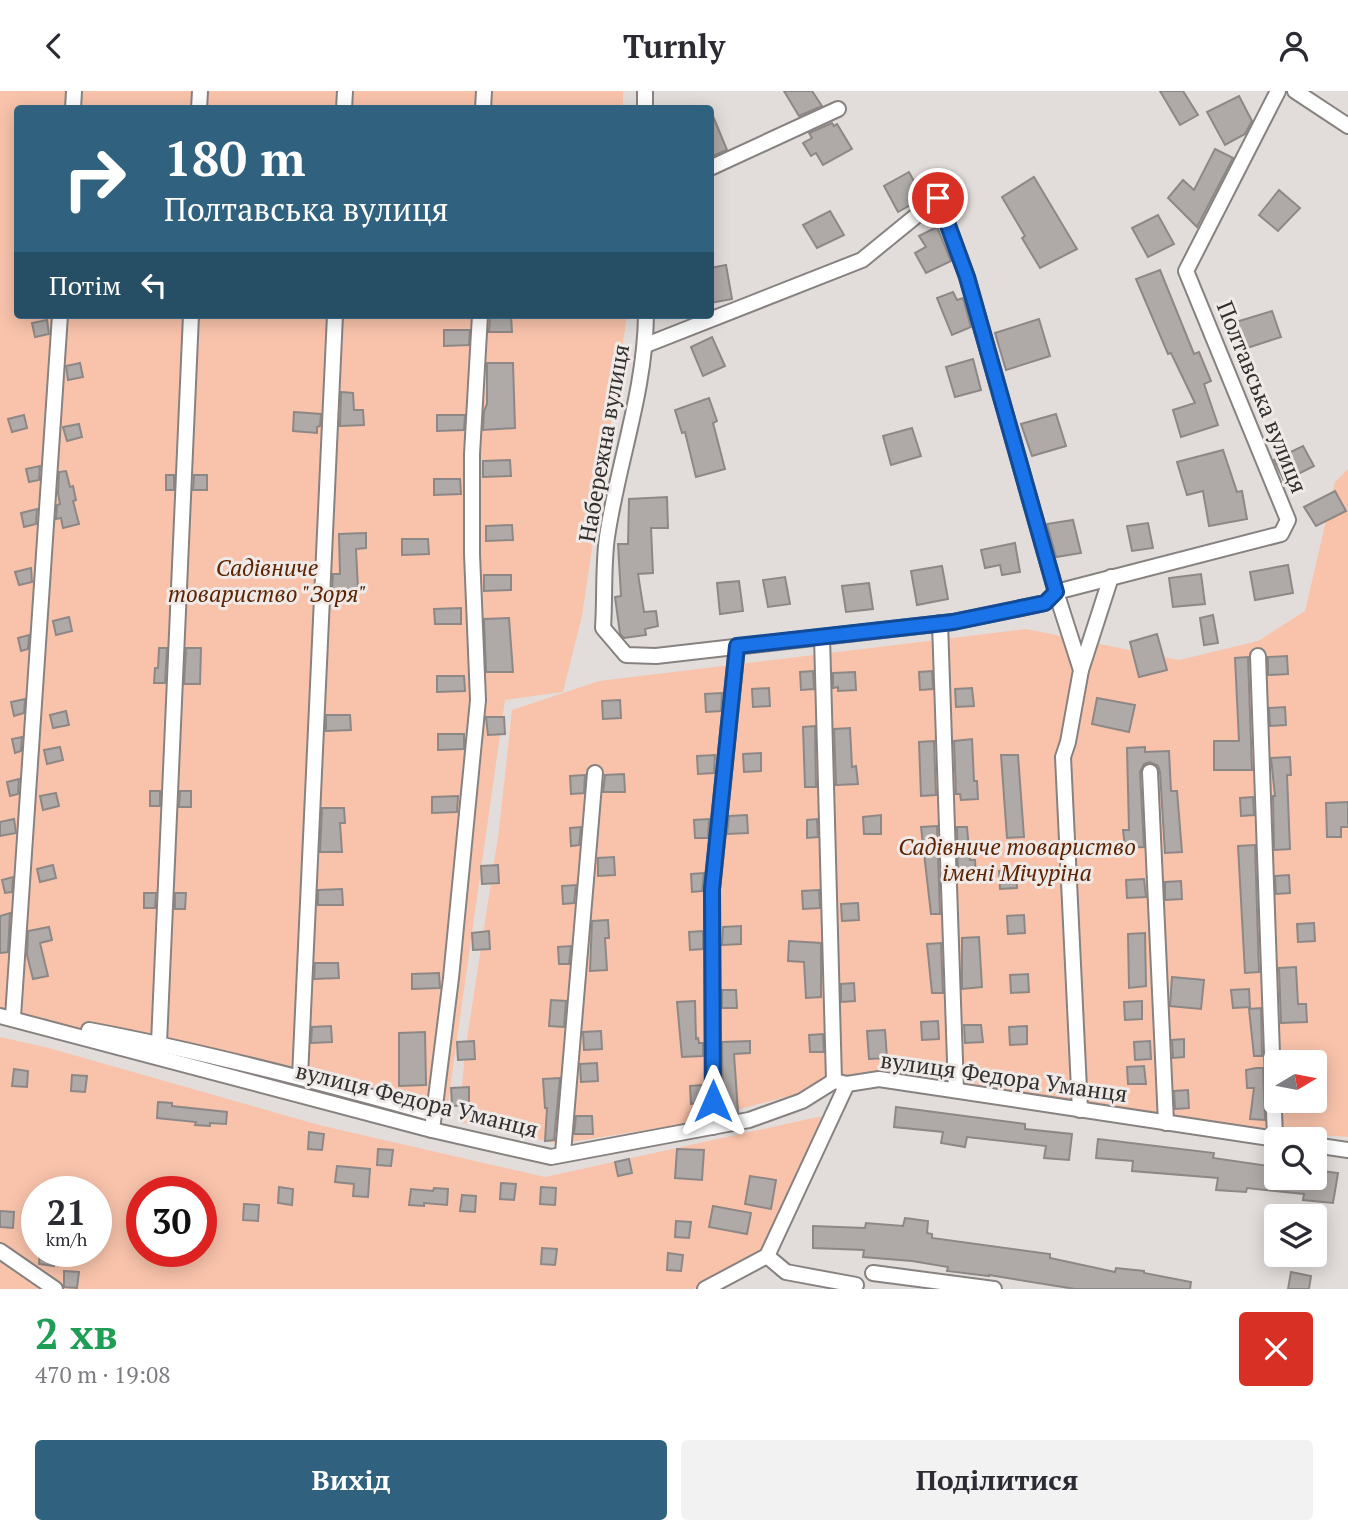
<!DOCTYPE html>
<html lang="uk">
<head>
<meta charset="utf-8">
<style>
  :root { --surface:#fff; --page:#f2f2f3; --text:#2b2b33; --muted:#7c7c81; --accent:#30627f }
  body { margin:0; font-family:"PT Serif",serif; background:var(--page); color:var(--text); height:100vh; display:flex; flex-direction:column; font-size:26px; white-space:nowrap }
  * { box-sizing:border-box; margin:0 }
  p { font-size:23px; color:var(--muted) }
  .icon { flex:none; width:38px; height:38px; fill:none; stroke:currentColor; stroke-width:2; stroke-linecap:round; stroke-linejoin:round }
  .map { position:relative; height:1198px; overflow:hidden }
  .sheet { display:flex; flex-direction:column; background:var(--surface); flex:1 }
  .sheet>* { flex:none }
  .banner { position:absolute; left:14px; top:14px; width:700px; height:214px; border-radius:7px; box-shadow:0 4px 18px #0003; background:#30627f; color:#fff; overflow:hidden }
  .needle { width:46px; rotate:80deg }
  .controls { position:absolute; left:1264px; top:959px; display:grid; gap:14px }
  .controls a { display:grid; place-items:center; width:63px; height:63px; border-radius:7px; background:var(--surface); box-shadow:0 4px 18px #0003; font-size:35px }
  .speed { position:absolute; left:21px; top:1085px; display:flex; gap:14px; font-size:35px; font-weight:700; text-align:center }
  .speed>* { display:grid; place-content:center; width:91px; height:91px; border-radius:50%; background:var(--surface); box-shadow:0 4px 18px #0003; line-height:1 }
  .speed small { font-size:18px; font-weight:400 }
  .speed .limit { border:10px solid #d22; background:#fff; color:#111 }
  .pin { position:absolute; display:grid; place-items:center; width:60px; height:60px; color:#fff; margin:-30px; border:4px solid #fff; border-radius:50%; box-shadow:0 2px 7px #0007 }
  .me { position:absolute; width:77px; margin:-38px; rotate:0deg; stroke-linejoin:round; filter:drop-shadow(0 0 5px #0008) }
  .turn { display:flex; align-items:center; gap:24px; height:147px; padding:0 35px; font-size:32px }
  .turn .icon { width:91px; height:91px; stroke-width:2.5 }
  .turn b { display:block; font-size:49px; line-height:60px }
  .then { display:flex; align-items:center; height:66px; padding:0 35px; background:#0003; gap:14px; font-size:26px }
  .round { display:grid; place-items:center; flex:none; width:74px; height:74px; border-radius:7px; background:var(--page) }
  .head { display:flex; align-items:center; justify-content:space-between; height:119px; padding:0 35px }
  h1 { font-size:42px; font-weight:700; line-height:52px; color:#1e9e55 }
  .primary-button { display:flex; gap:14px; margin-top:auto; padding:14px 35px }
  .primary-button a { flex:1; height:80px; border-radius:7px; background:var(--accent); color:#fff; font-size:28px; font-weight:700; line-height:80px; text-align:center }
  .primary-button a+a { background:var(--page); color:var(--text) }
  header { display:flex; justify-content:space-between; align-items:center; height:91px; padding:0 35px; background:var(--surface); font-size:32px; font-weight:700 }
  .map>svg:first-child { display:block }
  .green { fill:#f9c3ab; fill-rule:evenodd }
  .building { fill:#afaaa8; stroke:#8d8886; stroke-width:2 }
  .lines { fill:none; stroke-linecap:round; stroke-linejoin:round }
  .street-casing { stroke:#878280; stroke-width:18 }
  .street { stroke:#fff; stroke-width:14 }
  .route-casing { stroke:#114b97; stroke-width:18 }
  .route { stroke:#1a73e8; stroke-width:12 }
  .labels { text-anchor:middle; stroke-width:6; stroke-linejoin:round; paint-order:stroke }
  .street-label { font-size:23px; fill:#32302f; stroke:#efeae8 }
  .park-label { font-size:23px; font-style:italic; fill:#5d2301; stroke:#efeae8 }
</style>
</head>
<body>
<header><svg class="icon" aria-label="back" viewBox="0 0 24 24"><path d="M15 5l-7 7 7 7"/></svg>Turnly<svg class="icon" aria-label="person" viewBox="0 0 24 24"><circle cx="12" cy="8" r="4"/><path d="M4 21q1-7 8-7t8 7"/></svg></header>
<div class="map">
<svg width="1348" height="1198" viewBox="0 0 1348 1198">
  <rect width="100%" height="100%" fill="#e2dddb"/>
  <g class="green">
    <polygon points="0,0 623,0 623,18 18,18 18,224 627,224 582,525 563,601 505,609 446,1026 0,923"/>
    <path d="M1348,378V1046L1225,1037L884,979L689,1032L559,1053L459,1031L465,961L499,739L512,619L599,590L1026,538L1179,569L1258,550L1305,520L1335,391ZM1276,971H1314V1010H1276Z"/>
    <path d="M0,946L49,957L319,1034L545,1086L822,1025L763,1162L693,1198H0ZM37,1101H96V1160H37ZM142,1101H201V1160H142Z"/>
  </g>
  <g class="building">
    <polygon points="784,0 812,0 822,15 799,25"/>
    <polygon points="1160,0 1183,0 1198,24 1180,34"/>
    <polygon points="1239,5 1252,30 1245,43 1225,54 1207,21"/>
    <polygon points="710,18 727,59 710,66"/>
    <polygon points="832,32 834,35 837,33 852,58 823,74 816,62 811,65 803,52 812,47 809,42"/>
    <polygon points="1215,58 1233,67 1197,136 1168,107 1183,89 1194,99"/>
    <polygon points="909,81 923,107 898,121 884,95"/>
    <polygon points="1034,86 1077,158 1040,177 1022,147 1025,145 1002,106"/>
    <polygon points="1279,99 1300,117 1278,140 1259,124"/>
    <polygon points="830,120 844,144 817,157 803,134"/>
    <polygon points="1158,124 1174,153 1148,166 1132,137"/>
    <polygon points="937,136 951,170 926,182 915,162 926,156 919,145"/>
    <polygon points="726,174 732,208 710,212 710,177"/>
    <polygon points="1160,179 1194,263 1199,261 1211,290 1204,293 1218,334 1181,346 1173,319 1195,312 1171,262 1168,263 1136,188"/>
    <polygon points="953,201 957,209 963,207 971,236 952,244 937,207"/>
    <polygon points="1272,220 1281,246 1244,258 1236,231"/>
    <polygon points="511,225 512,241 489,241 490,226"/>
    <polygon points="1039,228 1050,265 1006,279 995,242"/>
    <polygon points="47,229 49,243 35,246 32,232"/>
    <polygon points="444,239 470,239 469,254 444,255"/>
    <polygon points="712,246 725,275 703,285 691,256"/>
    <polygon points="973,268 981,299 955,306 946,276"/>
    <polygon points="80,272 83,286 68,289 66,275"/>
    <polygon points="487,272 513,272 515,337 483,339 484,320 487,313"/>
    <polygon points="341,301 353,302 354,319 363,319 364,334 340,335"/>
    <polygon points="709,307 717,330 713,332 725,378 696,386 685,341 682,342 675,319"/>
    <polygon points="294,321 321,323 320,335 317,336 317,342 293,340"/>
    <polygon points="1056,323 1066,355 1032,365 1021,333"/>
    <polygon points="24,324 27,337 12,341 8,328"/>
    <polygon points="437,324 465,324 464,339 437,340"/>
    <polygon points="79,333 82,346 67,350 63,336"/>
    <polygon points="912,337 921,365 891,374 883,345"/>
    <polygon points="1303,355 1314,375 1284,390 1274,369"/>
    <polygon points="1223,359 1237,401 1242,400 1247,428 1209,435 1203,400 1187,404 1177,371"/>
    <polygon points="510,369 511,385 483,386 483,370"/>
    <polygon points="40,375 39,389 29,391 26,378"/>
    <polygon points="66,380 70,396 73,395 76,409 73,410 79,433 63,437 61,427 56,428 57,414 60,413 58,402 59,381"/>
    <rect x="166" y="384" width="8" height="15"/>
    <polygon points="194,384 207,384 207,399 193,399"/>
    <polygon points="434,388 460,388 461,403 434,404"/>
    <polygon points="1335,400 1346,420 1316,435 1304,416"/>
    <polygon points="667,406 668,437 651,437 653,482 638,483 644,521 656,520 658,535 645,538 646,544 624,547 620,543 615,506 621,505 618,453 628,453 629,408"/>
    <polygon points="37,418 36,433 24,436 21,422"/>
    <polygon points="1073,429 1081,462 1056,466 1047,433"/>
    <polygon points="1148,432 1153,457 1132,460 1127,435"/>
    <polygon points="512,434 513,449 486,450 486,435"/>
    <polygon points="366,442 366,457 356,458 358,498 332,499 333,483 340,483 339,443"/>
    <polygon points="402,448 428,448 429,463 402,464"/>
    <polygon points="1015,452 1020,481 1002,484 1000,474 985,477 981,459"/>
    <polygon points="1288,474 1293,502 1255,509 1250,481"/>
    <polygon points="942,475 948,508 917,514 911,480"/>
    <polygon points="31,477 32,491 19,494 15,481"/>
    <polygon points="1201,483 1205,513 1173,516 1169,487"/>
    <polygon points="484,484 511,484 511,499 484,500"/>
    <polygon points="785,486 790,513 768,516 763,489"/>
    <polygon points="739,490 743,520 720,523 717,492"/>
    <polygon points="869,492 873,518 846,521 842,495"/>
    <polygon points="461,517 461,533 435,533 434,518"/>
    <polygon points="1213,524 1218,552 1204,554 1200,527"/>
    <polygon points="69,526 72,540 56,544 53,530"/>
    <polygon points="509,527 513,581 486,581 484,528"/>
    <polygon points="1157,543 1167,579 1139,586 1130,551"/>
    <polygon points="29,544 28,558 21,560 18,547"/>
    <polygon points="159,557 167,557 165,592 154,592 155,577 158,577"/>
    <polygon points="186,557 201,557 200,593 184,593"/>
    <polygon points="1287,565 1288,583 1268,584 1268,566"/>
    <polygon points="1248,566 1252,679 1214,679 1214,650 1239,650 1235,567"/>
    <polygon points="813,580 814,598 801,599 800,581"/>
    <polygon points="932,580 933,598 920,599 919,581"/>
    <polygon points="855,581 856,599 838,600 838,596 833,597 833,582"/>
    <polygon points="437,585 464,585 465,600 437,601"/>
    <polygon points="769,597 770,615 753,616 752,598"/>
    <polygon points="972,597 974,615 956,616 955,598"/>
    <polygon points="722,602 721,620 706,621 705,603"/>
    <polygon points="1097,607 1135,614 1129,641 1092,633"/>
    <polygon points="25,608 24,622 14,625 11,611"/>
    <polygon points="620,609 621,627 603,628 602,610"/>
    <polygon points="1285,616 1286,634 1270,635 1269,617"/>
    <polygon points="66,620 69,634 53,637 50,624"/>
    <polygon points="326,624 350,624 351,639 326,640"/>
    <polygon points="486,626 504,626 505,643 488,644"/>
    <polygon points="815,635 816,696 805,696 803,636"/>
    <polygon points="850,637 852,676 856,675 858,693 836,694 834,638"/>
    <polygon points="438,643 464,643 464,658 438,659"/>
    <polygon points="22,646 21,660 15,662 12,648"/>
    <polygon points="972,648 974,690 977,690 978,708 961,709 960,703 956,703 954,650"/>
    <polygon points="934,650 936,704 921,705 919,651"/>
    <polygon points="60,656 63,669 47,673 44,659"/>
    <polygon points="1145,656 1145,661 1169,660 1171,700 1177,700 1182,761 1165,762 1160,681 1158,675 1150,671 1144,673 1140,681 1144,756 1125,757 1123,739 1129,739 1127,657"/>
    <polygon points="761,662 761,680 744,681 743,663"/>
    <polygon points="715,664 714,682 698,683 697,665"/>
    <polygon points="1001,664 1018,664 1024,746 1007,747"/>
    <polygon points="1290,666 1291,684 1287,684 1290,758 1274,759 1273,705 1275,705 1271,667"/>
    <polygon points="624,683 625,701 603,701 605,684"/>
    <polygon points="585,684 584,702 571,703 570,685"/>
    <polygon points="19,688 18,703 10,705 7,691"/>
    <rect x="150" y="700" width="10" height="15"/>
    <polygon points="180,700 191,700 191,716 179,716"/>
    <polygon points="56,702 59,715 43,719 40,705"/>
    <polygon points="458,705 457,721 432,722 432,706"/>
    <polygon points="1253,706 1254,724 1241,725 1240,707"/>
    <polygon points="1348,711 1348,736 1341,736 1341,746 1327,746 1326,712"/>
    <polygon points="322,717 344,717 345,732 340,732 342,761 320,761"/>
    <polygon points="747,724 748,742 727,743 729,725"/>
    <polygon points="881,724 881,743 864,743 863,726"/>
    <polygon points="14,728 16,742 0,745 0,731"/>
    <polygon points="709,728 708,747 695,747 694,729"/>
    <polygon points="817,728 818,746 807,747 807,729"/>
    <polygon points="937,735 940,823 931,823 921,736"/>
    <polygon points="581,736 579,754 571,755 570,737"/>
    <polygon points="957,736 967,736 970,769 975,769 976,787 958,788"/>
    <polygon points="1255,754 1259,881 1245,882 1238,755"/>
    <polygon points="614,766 615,784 598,785 598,767"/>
    <polygon points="53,774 56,787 40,791 37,778"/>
    <polygon points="498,774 499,792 482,793 481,775"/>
    <polygon points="1016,779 1017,797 1000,798 999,780"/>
    <polygon points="704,782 702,800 692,801 691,783"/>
    <polygon points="1289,784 1290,802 1276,803 1275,785"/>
    <polygon points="13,786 12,801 5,802 2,789"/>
    <polygon points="1144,788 1146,806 1127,807 1126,789"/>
    <polygon points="1181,790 1182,808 1165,809 1165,791"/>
    <polygon points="576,794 574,812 563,813 562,795"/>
    <polygon points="342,798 343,814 318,814 318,799"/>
    <polygon points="819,799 820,817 803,818 802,800"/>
    <polygon points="144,802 156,802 155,817 144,817"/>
    <polygon points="175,802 186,802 185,818 175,818"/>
    <polygon points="858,812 859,829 842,830 841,813"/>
    <polygon points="10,822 8,861 0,862 0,825"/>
    <polygon points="1024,824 1025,842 1008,843 1007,825"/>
    <polygon points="608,829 609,847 605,847 607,879 590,880 592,830"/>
    <polygon points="1314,832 1315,850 1298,851 1297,833"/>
    <polygon points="741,835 741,853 722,854 723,836"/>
    <polygon points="49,836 52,849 40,852 48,885 33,888 27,864 28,840"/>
    <polygon points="489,840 490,858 473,859 472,842"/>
    <polygon points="703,840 703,858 690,859 689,841"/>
    <polygon points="1145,842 1146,895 1129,897 1128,843"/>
    <polygon points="979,846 982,896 962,898 962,847"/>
    <polygon points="789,850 821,852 821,906 806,907 804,871 788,870"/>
    <polygon points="941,852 943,902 932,902 927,853"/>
    <polygon points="571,855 569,873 559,873 558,856"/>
    <polygon points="315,872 338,872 339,887 314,888"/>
    <polygon points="1296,876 1298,913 1306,913 1307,931 1281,932 1279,877"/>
    <polygon points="439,882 440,897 412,898 412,883"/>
    <polygon points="1028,883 1029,901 1011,902 1010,884"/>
    <polygon points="1172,886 1204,889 1201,918 1170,915"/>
    <polygon points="854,892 855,910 841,911 841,893"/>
    <polygon points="1249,898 1250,916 1233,917 1231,899"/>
    <polygon points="722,899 736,899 737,917 722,917"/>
    <polygon points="551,909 566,910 564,936 549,935"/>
    <polygon points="695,910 696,948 698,947 699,952 703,952 703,965 682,966 677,911"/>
    <polygon points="1142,910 1142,928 1125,929 1124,911"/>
    <polygon points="1261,917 1262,965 1254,965 1249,918"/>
    <polygon points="938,930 939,948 922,949 921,931"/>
    <polygon points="964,934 981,934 983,951 965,952"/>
    <polygon points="331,935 332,951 311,952 312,936"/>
    <polygon points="1027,935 1027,953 1010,954 1009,936"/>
    <polygon points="885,939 887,967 869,968 867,940"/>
    <polygon points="601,940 602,958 584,959 583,941"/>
    <polygon points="425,941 426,994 399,995 399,942"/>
    <polygon points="823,943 824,961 810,961 809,944"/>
    <polygon points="1184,948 1184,966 1173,967 1172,949"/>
    <polygon points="474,950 475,968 458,969 457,951"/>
    <polygon points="750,950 750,962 734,963 738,1021 723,1024 722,951"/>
    <polygon points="1150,950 1151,968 1135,969 1134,951"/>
    <polygon points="597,972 598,990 581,991 580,973"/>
    <polygon points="1144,975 1146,993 1128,993 1127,976"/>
    <polygon points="1256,977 1263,977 1265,1029 1250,1028 1254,997 1247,997 1246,979"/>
    <polygon points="14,978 28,980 27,996 12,995"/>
    <polygon points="72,984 87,985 85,1001 71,1000"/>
    <polygon points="560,987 554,1049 545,1050 547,1017 545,1017 543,988"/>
    <polygon points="703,994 703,1012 691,1013 690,995"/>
    <polygon points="469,996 469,1014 452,1015 451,997"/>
    <polygon points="1188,999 1189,1017 1175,1018 1174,1000"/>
    <polygon points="158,1011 172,1012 172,1015 227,1021 226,1033 210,1032 210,1035 195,1034 196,1031 157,1027"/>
    <polygon points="896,1016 1025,1033 1025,1038 1072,1043 1069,1069 1044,1067 1046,1055 967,1046 965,1056 941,1052 943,1041 894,1036"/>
    <polygon points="576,1025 592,1025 593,1043 574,1043"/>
    <polygon points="309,1041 324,1043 322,1059 308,1058"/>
    <polygon points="1098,1048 1214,1062 1213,1067 1276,1076 1276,1087 1314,1087 1314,1079 1338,1082 1333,1112 1303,1109 1304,1103 1247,1097 1246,1101 1216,1099 1218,1087 1132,1080 1133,1070 1096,1067"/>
    <polygon points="378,1058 393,1059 391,1075 377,1074"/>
    <polygon points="677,1058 704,1059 702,1089 675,1087"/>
    <polygon points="629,1068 632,1082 618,1085 615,1071"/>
    <polygon points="337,1075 370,1078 368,1106 353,1105 354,1093 335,1091"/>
    <polygon points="750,1085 776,1089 771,1118 745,1113"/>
    <polygon points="501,1092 516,1093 514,1109 500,1108"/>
    <polygon points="279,1096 293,1098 292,1114 278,1112"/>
    <polygon points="541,1096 556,1097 555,1114 540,1113"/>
    <polygon points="434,1097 448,1098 447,1114 424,1112 424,1115 409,1114 411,1098 433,1100"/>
    <polygon points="462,1104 476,1105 475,1121 460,1120"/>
    <polygon points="244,1113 259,1114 258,1130 243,1129"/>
    <polygon points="713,1115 751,1122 747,1143 709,1136"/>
    <polygon points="0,1120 14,1121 13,1137 0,1136"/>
    <polygon points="905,1127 928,1130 927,1142 932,1143 932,1147 1050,1163 1050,1167 1115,1181 1116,1177 1144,1180 1144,1182 1191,1191 1190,1198 1075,1198 989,1184 989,1185 947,1180 948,1176 912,1170 863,1166 864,1159 813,1157 813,1135 865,1137 866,1132 903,1135"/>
    <polygon points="676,1130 691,1131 689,1147 675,1146"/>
    <polygon points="542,1157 557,1158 555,1174 541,1173"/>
    <polygon points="40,1160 55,1160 54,1175 39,1173"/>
    <polygon points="668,1162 683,1164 681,1180 667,1179"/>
    <polygon points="64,1180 79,1181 77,1197 64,1196"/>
    <polygon points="1291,1181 1311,1185 1309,1198 1288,1198"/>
  </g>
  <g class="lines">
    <defs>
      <g id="street">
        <polyline points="645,0 645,18"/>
        <polyline points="1295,0 1348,35"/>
        <polyline points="73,18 74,0"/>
        <polyline points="199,18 200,0"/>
        <polyline points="344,18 345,0"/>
        <polyline points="483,18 484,0"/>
        <polyline points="710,77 838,18"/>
        <path d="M646,224C645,301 618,371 607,446C603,475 605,507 603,537L626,564L656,565L953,531L1045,512L1056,501L1281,443L1288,429L1186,180L1278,0"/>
        <polyline points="646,254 862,169 938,107 967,186 1056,501 1081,579 1068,651 1063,666 1080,1019"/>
        <polyline points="940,532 956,999"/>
        <polyline points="822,546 834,990"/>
        <polyline points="1258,565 1275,1048"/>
        <polyline points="1081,579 1111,486"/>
        <polyline points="1150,681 1166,1032"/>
        <polyline points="0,925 432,1039 551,1066 749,1029 802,1010 834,990 847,993 879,988 1276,1048"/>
        <polyline points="13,926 60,224"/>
        <path d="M89,939C206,961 320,991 434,1023"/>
        <polyline points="159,952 191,224"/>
        <polyline points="300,986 335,224"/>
        <polyline points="713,1036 712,798 737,555"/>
        <polyline points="432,1039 451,887 478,609 472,463 472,363 480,224"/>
        <polyline points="1314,1054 1348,1059"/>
        <polyline points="563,1062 595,682"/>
        <polyline points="0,1160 55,1198"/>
        <polyline points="767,1165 786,1181 856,1194"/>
        <polyline points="873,1182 994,1198"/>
        <polyline points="705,1198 767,1165 847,993"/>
      </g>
    </defs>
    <use href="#street" class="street-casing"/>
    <use href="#street" class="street"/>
  </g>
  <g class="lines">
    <defs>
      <polyline id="route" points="713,1010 712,798 737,555 953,531 1045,512 1056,501 967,186 938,107"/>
    </defs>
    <use href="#route" class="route-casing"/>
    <use href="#route" class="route"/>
  </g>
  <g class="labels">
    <g class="street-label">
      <text transform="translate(1262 306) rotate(68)" y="8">Полтавська вулиця</text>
      <text transform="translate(604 352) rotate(-80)" y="8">Набережна вулиця</text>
      <text transform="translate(1004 986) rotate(8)" y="8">вулиця Федора Уманця</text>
      <text transform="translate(417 1009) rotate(14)" y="8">вулиця Федора Уманця</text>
    </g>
    <g class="park-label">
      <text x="267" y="485">Садівниче<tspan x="267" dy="26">товариство "Зоря"</tspan></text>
      <text x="1017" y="764">Садівниче товариство<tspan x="1017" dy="26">імені Мічуріна</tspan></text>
    </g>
  </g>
</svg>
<div class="controls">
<a><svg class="needle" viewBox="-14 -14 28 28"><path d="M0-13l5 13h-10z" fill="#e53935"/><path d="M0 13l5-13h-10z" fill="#7c7c81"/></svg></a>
<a><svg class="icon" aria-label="search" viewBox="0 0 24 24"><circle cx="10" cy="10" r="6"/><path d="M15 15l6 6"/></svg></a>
<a><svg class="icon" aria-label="layers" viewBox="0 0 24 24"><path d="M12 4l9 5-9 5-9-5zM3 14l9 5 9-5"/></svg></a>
</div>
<div class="speed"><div>21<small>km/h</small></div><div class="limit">30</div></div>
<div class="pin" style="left:938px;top:107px;background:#d93025"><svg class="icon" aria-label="arrive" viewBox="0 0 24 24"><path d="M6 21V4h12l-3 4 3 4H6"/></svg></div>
<svg class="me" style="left:713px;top:1010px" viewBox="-20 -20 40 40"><path d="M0-17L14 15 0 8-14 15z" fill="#1a73e8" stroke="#fff" stroke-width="4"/></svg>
<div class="banner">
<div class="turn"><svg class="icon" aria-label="right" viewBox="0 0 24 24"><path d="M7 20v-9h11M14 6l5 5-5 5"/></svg><div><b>180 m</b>Полтавська вулиця</div></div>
<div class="then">Потім<svg class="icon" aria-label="left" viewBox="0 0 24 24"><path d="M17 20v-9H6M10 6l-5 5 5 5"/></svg></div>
</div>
</div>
<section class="sheet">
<div class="head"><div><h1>2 хв</h1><p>470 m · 19:08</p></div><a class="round" style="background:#d93025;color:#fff"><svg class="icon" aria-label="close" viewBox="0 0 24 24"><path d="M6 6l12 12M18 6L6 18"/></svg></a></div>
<div class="primary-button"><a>Вихід</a><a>Поділитися</a></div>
</section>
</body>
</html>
